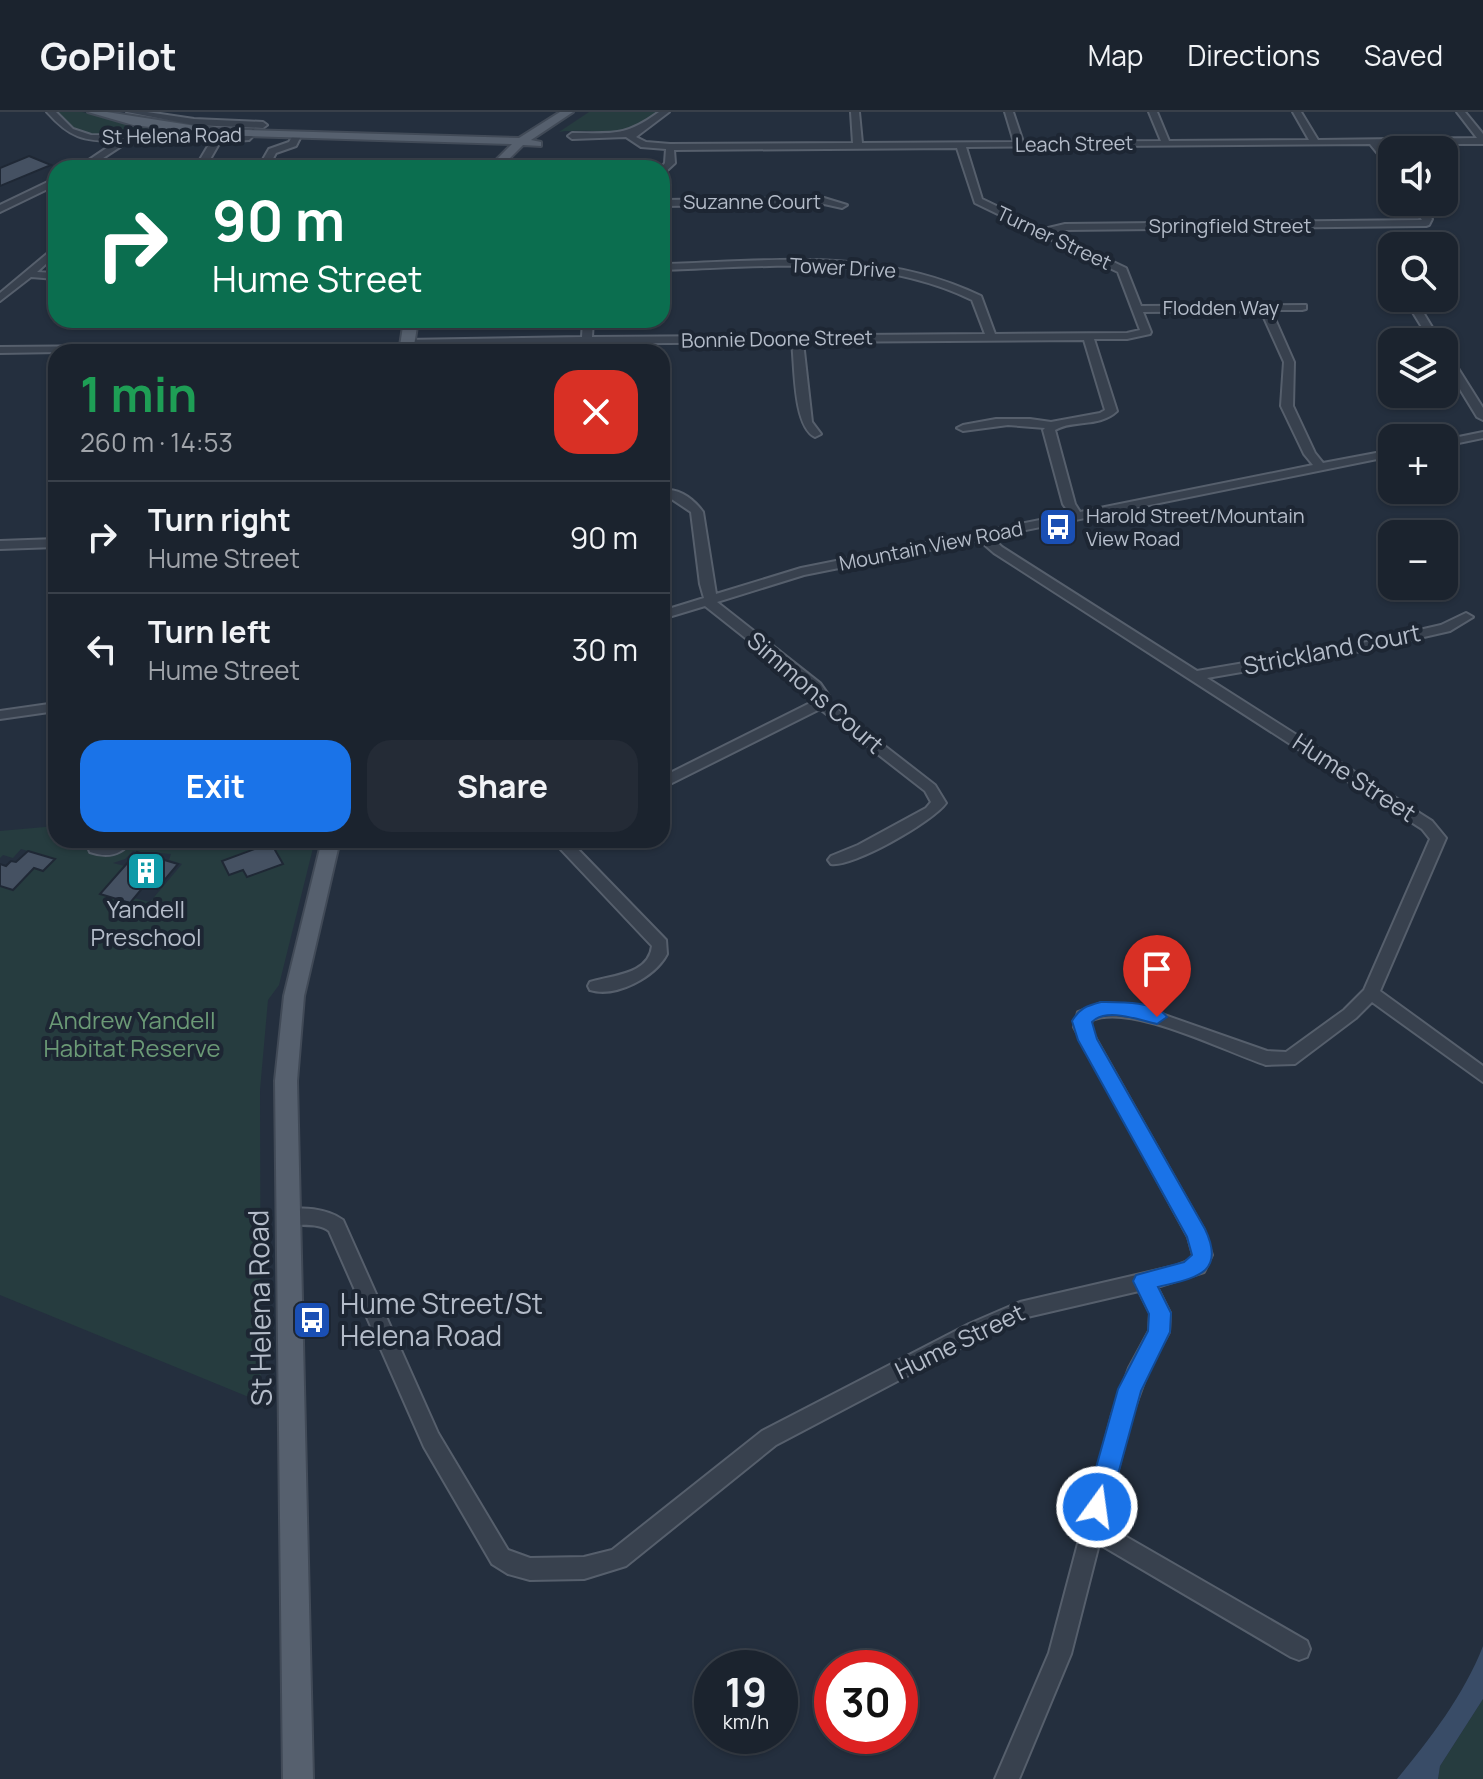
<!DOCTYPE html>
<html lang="en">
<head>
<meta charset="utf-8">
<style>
  :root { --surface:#1b232e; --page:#242b36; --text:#f1f3f6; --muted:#a0a4aa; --line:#39404a; --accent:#1a73e8 }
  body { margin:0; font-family:Manrope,sans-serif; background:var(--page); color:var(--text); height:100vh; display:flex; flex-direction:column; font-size:30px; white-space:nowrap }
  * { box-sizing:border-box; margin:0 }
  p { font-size:26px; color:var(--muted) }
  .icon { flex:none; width:44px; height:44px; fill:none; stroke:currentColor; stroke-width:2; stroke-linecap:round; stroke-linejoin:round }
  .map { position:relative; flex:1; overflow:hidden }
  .drawer { position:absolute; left:48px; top:232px; width:622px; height:504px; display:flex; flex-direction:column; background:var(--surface); border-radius:24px; box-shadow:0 2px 6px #0004,0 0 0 2px var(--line) }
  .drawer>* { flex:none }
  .top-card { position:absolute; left:48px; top:48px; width:622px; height:168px; border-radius:24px; box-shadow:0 2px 6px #0004,0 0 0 2px var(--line); background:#0b6e4f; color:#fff; overflow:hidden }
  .buttons { position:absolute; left:1378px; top:24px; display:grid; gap:16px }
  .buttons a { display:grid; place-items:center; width:80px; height:80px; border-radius:16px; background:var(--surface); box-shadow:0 2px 6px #0004,0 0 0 2px var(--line); font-size:40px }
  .speed { position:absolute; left:694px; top:1538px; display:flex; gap:16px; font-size:40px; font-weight:700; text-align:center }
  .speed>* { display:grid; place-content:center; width:104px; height:104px; border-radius:50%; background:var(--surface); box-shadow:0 2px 6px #0004,0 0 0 2px var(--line); line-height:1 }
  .speed small { font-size:20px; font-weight:400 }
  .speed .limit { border:12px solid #d22; background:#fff; color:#111 }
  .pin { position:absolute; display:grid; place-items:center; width:68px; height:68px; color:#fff; margin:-82px -34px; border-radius:50% 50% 50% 0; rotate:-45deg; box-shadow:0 0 8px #0007 }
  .pin .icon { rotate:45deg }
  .me { position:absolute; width:88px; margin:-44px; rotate:14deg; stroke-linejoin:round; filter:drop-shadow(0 0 6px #0008) }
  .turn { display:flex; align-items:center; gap:28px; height:168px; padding:0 32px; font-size:36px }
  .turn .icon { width:104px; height:104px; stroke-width:2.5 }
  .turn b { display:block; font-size:56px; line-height:68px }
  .round { display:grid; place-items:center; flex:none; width:84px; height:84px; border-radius:24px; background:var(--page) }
  .overview { display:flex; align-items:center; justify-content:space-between; height:136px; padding:0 32px }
  h1 { font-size:48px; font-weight:700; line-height:60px; color:#1e9e55 }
  .primary-button { display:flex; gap:16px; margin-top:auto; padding:16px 32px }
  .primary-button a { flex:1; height:92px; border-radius:24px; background:var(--accent); color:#fff; font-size:32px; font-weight:700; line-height:92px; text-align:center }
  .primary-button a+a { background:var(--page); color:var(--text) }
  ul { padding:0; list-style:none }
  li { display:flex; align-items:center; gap:24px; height:112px; padding:0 32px; border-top:2px solid var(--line) }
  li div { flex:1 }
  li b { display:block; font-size:30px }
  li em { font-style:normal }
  header { display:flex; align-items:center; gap:48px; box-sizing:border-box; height:112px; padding:0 40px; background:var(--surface); border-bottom:2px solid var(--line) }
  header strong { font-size:38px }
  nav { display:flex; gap:44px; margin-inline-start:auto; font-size:28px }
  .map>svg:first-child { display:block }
  .green { fill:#263c3f; fill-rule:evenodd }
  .water { fill:#394c67 }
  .building { fill:#455162; stroke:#1f2835; stroke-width:2 }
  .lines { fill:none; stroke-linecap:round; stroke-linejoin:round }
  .minor-casing { stroke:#565f6c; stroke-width:4 }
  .major-casing { stroke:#414a57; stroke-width:4 }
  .minor { fill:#38414e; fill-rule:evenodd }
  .major { fill:#56606e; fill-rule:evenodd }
  .route { fill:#1a73e8; stroke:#114b97; stroke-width:2 }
  .labels { text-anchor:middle; stroke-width:8; stroke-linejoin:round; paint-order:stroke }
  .far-street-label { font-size:20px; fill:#b4bcc9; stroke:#1d2633 }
  .far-poi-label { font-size:20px; fill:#b4bcc9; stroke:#1d2633; text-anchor:start }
  .street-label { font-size:24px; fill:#b4bcc9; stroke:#1d2633 }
  .poi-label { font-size:24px; fill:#b4bcc9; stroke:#1d2633 }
  .park-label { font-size:24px; fill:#6b9a76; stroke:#1d2633 }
  .near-poi-label { font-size:28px; fill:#b4bcc9; stroke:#1d2633; text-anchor:start }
  .near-street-label { font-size:28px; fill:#b4bcc9; stroke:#1d2633 }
</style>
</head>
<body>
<header>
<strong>GoPilot</strong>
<nav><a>Map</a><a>Directions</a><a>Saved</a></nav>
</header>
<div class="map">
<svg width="1483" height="1667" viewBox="0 0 1483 1667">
  <rect width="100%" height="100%" fill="#242f3e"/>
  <g class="green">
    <polygon points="56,0 82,0 136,12 234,24 95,25 75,19"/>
    <path d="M589,0H659C625,30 598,15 559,20Z"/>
    <path d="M56,714V728H86L87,737L106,743L135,732L151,730L150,738L251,728H315L279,873L268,888L260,978L261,1290L0,1183V774L34,756L43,759L54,747L21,737L13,746L3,743L0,746V719ZM133,739L155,746L160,741L171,742L169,748L182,752L150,790L134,786L125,754L113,751L125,747Z"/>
    <polygon points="1483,1587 1483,1667 1438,1667 1440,1654"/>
  </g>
  <path class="water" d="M1483,1534V1587L1440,1654L1438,1667H1397C1430,1627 1464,1583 1483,1534Z"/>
  <g class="building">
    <polygon points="29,44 51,53 0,74 0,56"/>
    <polygon points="271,731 283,752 247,765 243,758 229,763 222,749"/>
    <polygon points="28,739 55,747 43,759 34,756 13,778 0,774 0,752 6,754 11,749 16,750"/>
    <polygon points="137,740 178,752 157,777 145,773 130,791 100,782"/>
  </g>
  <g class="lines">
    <defs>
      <g id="minor">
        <path d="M47,0H56L73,17L91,23L235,24H244L253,17L257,20L249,28L220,30L205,56H195L211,29H129L88,56H77L117,29C83,29 70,26 47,0Z"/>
        <polygon points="127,0 147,0 194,7 263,10 267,13 263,16 194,13"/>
        <path d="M659,0H669L636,25L646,30L670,32L853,31L851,0H859L862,31L1014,30L1005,0H1013L1023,30L1161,29L1149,0H1157L1169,29L1309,28L1293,0H1301L1318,28L1477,26L1457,0H1465L1483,22V32H1379L1392,50V59L1370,32L966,35L982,87L1044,117L1065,112L1422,108L1410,90H1420L1432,107L1429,113L1426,114L1065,118L1052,121L1126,156L1141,194L1306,193V197L1302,198H1271L1294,250L1293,294L1315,341L1323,351L1392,338V344L991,425L1002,435L1197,559L1367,530L1441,513L1466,501L1473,505L1450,519L1367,538L1207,566L1432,709L1446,726L1380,879L1483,954V970L1372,890L1356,906L1295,952L1266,953C1224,939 1131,891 1092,908L1090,915L1096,927L1204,1118L1212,1143L1204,1160L1157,1175L1170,1201L1169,1220L1148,1259L1132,1303L1104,1412L1307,1529L1310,1537L1307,1545L1299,1548L1291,1545L1099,1432L1071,1542L1019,1667H995L1049,1541L1112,1303L1129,1256L1149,1219L1150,1201L1139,1179L1023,1206L983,1224L776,1333L626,1454L584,1467L530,1468L508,1462L492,1452L424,1335L329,1119C317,1109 297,1116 282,1110L280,1105L282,1100C300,1093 328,1097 343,1108L438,1321L508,1438L530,1446L584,1445L612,1438L762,1319L969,1212L1020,1190L1175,1154L1190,1148L1193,1143L1188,1125L1074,915L1078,900L1101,891L1136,893L1267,939L1286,940L1344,898L1364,878L1430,727L1422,717L994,441L979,428L804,463L717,490L820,571L829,584L828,590L935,673L946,691C934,709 852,756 831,752L828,748L831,744L858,733L926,696L931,690L925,679L820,597L662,676V665L814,589L815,584L810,577L705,494L662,507V499L704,486L700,472L691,400L667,384V378C681,377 695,389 703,400L716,482L801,456L1070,402L1063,392L1043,318L1045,316L1008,313L963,319L957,316L963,313L996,307H1030L1051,310L1100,301L1105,298L1084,228L803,230L812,310L821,322L815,325C793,314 795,254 792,230L408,233L404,232V228L582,225L583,208H593L592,225L985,222L972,188C875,141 767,155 662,158V152C772,149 878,135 981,184L995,222L1127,221L1140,218L1118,160L975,91L957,36L674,38L675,51L662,63L661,56L665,51L666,37L641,35L626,25L572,27L568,24L572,21C613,21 625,25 659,0ZM1261,199L1284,250L1281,294L1304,342L1313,353L1080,400L1075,392L1055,318C1074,307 1099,316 1117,299L1094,227H1127L1150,222L1151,220L1143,200Z"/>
        <polygon points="295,20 302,22 296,34 276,41 268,56 258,56 269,37 289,30"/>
        <polygon points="56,66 56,73 0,100 0,93"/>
        <polygon points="824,86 847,93 842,96 824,92 662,94 662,88"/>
        <polygon points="48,141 56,143 37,160 56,161 56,167 31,165 0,189 0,181"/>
        <polygon points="1414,191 1418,192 1441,230 1431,230 1409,194"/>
        <polygon points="117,234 122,237 121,239 0,241 0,235"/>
        <polygon points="1444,239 1449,242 1483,296 1483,308 1477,305 1444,251"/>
        <polygon points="1483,320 1483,326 1444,334 1444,328"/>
        <polygon points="56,427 56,435 0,437 0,429"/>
        <polygon points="56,591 56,599 0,607 0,599"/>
        <path d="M85,728H101L102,733C111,733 120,728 132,728C121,744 107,746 90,740Z"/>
        <path d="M552,728H569L666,828L667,842C655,865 616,886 590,878L588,874L590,870C612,863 649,863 652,834Z"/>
      </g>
      <g id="major">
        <polygon points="88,0 107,0 215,17 519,26 560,0 573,0 531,28 541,30 541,34 523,33 500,56 488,56 512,32 215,23 133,13"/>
        <polygon points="404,208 418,208 413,240 399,240"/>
        <polygon points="322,728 340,728 304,884 297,969 313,1667 283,1667 275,969 284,884"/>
      </g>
    </defs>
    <use href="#minor" class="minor-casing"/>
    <use href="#major" class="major-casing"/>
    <use href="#minor" class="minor"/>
    <use href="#major" class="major"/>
  </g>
  <path class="route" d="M1101,890C1119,890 1156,889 1167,905L1157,912C1139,908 1106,895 1092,910L1097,927L1205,1117C1227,1163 1193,1166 1158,1175L1171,1201L1170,1220L1141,1279L1109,1395L1106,1403L1097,1406L1089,1403L1085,1395L1118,1277L1148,1219L1149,1202L1133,1169L1136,1163L1184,1150L1192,1143L1187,1125L1078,928L1072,909C1080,896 1086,894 1101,890Z"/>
  <defs>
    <symbol id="bus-square" viewBox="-11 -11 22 22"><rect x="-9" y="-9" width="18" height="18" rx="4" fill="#1a4fb4" stroke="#1d2633"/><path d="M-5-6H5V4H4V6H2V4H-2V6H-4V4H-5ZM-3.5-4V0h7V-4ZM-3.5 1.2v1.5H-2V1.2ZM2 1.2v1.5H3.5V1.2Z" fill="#fff"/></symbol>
    <symbol id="building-square" viewBox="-11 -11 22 22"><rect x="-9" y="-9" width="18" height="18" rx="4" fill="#0f9aa8" stroke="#1d2633"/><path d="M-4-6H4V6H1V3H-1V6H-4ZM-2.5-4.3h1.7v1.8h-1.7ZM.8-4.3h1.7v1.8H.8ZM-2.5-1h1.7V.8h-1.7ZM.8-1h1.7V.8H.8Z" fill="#fff"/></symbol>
  </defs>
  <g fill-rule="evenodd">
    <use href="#bus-square" x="1036" y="393" width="44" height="44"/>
    <use href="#building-square" x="124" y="737" width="44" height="44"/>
    <use href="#bus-square" x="290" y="1186" width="44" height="44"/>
  </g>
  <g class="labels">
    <g class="far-street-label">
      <text transform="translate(172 24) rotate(-1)" y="7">St Helena Road</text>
      <text transform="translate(1074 32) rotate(-1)" y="7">Leach Street</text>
      <text x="752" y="97">Suzanne Court</text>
      <text x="1230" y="121">Springfield Street</text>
      <text transform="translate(1054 126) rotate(25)" y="7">Turner Street</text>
      <text transform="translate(843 156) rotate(3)" y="7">Tower Drive</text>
      <text x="1221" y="203">Flodden Way</text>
      <text transform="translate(777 227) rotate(-1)" y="7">Bonnie Doone Street</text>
      <text transform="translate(931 434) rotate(-11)" y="7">Mountain View Road</text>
    </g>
    <g class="far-poi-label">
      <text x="1086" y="411">Harold Street/Mountain<tspan x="1086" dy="23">View Road</tspan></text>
    </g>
    <g class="street-label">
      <text transform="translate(1332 538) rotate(-11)" y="8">Strickland Court</text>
      <text transform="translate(815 581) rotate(41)" y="8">Simmons Court</text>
      <text transform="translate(1354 666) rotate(33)" y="8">Hume Street</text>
      <text transform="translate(960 1230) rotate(-26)" y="8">Hume Street</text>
    </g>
    <g class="poi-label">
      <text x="146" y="806">Yandell<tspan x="146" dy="28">Preschool</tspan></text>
    </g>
    <g class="park-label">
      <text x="132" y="917">Andrew Yandell<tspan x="132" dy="28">Habitat Reserve</tspan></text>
    </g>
    <g class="near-poi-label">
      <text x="340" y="1202">Hume Street/St<tspan x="340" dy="32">Helena Road</tspan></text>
    </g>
    <g class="near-street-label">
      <text transform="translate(260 1196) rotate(-91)" y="10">St Helena Road</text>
    </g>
  </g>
</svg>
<div class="buttons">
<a><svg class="icon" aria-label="sound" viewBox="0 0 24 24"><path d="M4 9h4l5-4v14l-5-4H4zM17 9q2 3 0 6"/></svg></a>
<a><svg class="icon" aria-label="search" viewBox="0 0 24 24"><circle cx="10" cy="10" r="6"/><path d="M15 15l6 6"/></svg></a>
<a><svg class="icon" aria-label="layers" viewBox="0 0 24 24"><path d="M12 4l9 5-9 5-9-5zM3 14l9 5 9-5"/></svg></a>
<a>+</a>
<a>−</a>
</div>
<div class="speed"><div>19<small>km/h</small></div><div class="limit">30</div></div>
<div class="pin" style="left:1157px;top:905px;background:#d93025"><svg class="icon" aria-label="arrive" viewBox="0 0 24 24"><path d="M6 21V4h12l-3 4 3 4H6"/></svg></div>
<svg class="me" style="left:1097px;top:1395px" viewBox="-20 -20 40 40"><circle r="17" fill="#1a73e8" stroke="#fff" stroke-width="3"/><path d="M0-11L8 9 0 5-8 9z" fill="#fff"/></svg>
<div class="top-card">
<div class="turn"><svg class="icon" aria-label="right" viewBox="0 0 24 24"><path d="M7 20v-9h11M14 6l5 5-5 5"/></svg><div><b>90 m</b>Hume Street</div></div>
</div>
<section class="drawer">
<div class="overview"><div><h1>1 min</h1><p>260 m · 14:53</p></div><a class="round" style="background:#d93025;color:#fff"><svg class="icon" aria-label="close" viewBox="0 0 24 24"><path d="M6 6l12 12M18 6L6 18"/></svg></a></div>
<ul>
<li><svg class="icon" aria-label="right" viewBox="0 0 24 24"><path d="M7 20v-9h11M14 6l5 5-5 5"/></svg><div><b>Turn right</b><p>Hume Street</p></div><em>90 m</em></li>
<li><svg class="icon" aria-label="left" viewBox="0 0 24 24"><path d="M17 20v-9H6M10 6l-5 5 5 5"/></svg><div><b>Turn left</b><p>Hume Street</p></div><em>30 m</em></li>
</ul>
<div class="primary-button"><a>Exit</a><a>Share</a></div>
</section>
</div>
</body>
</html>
